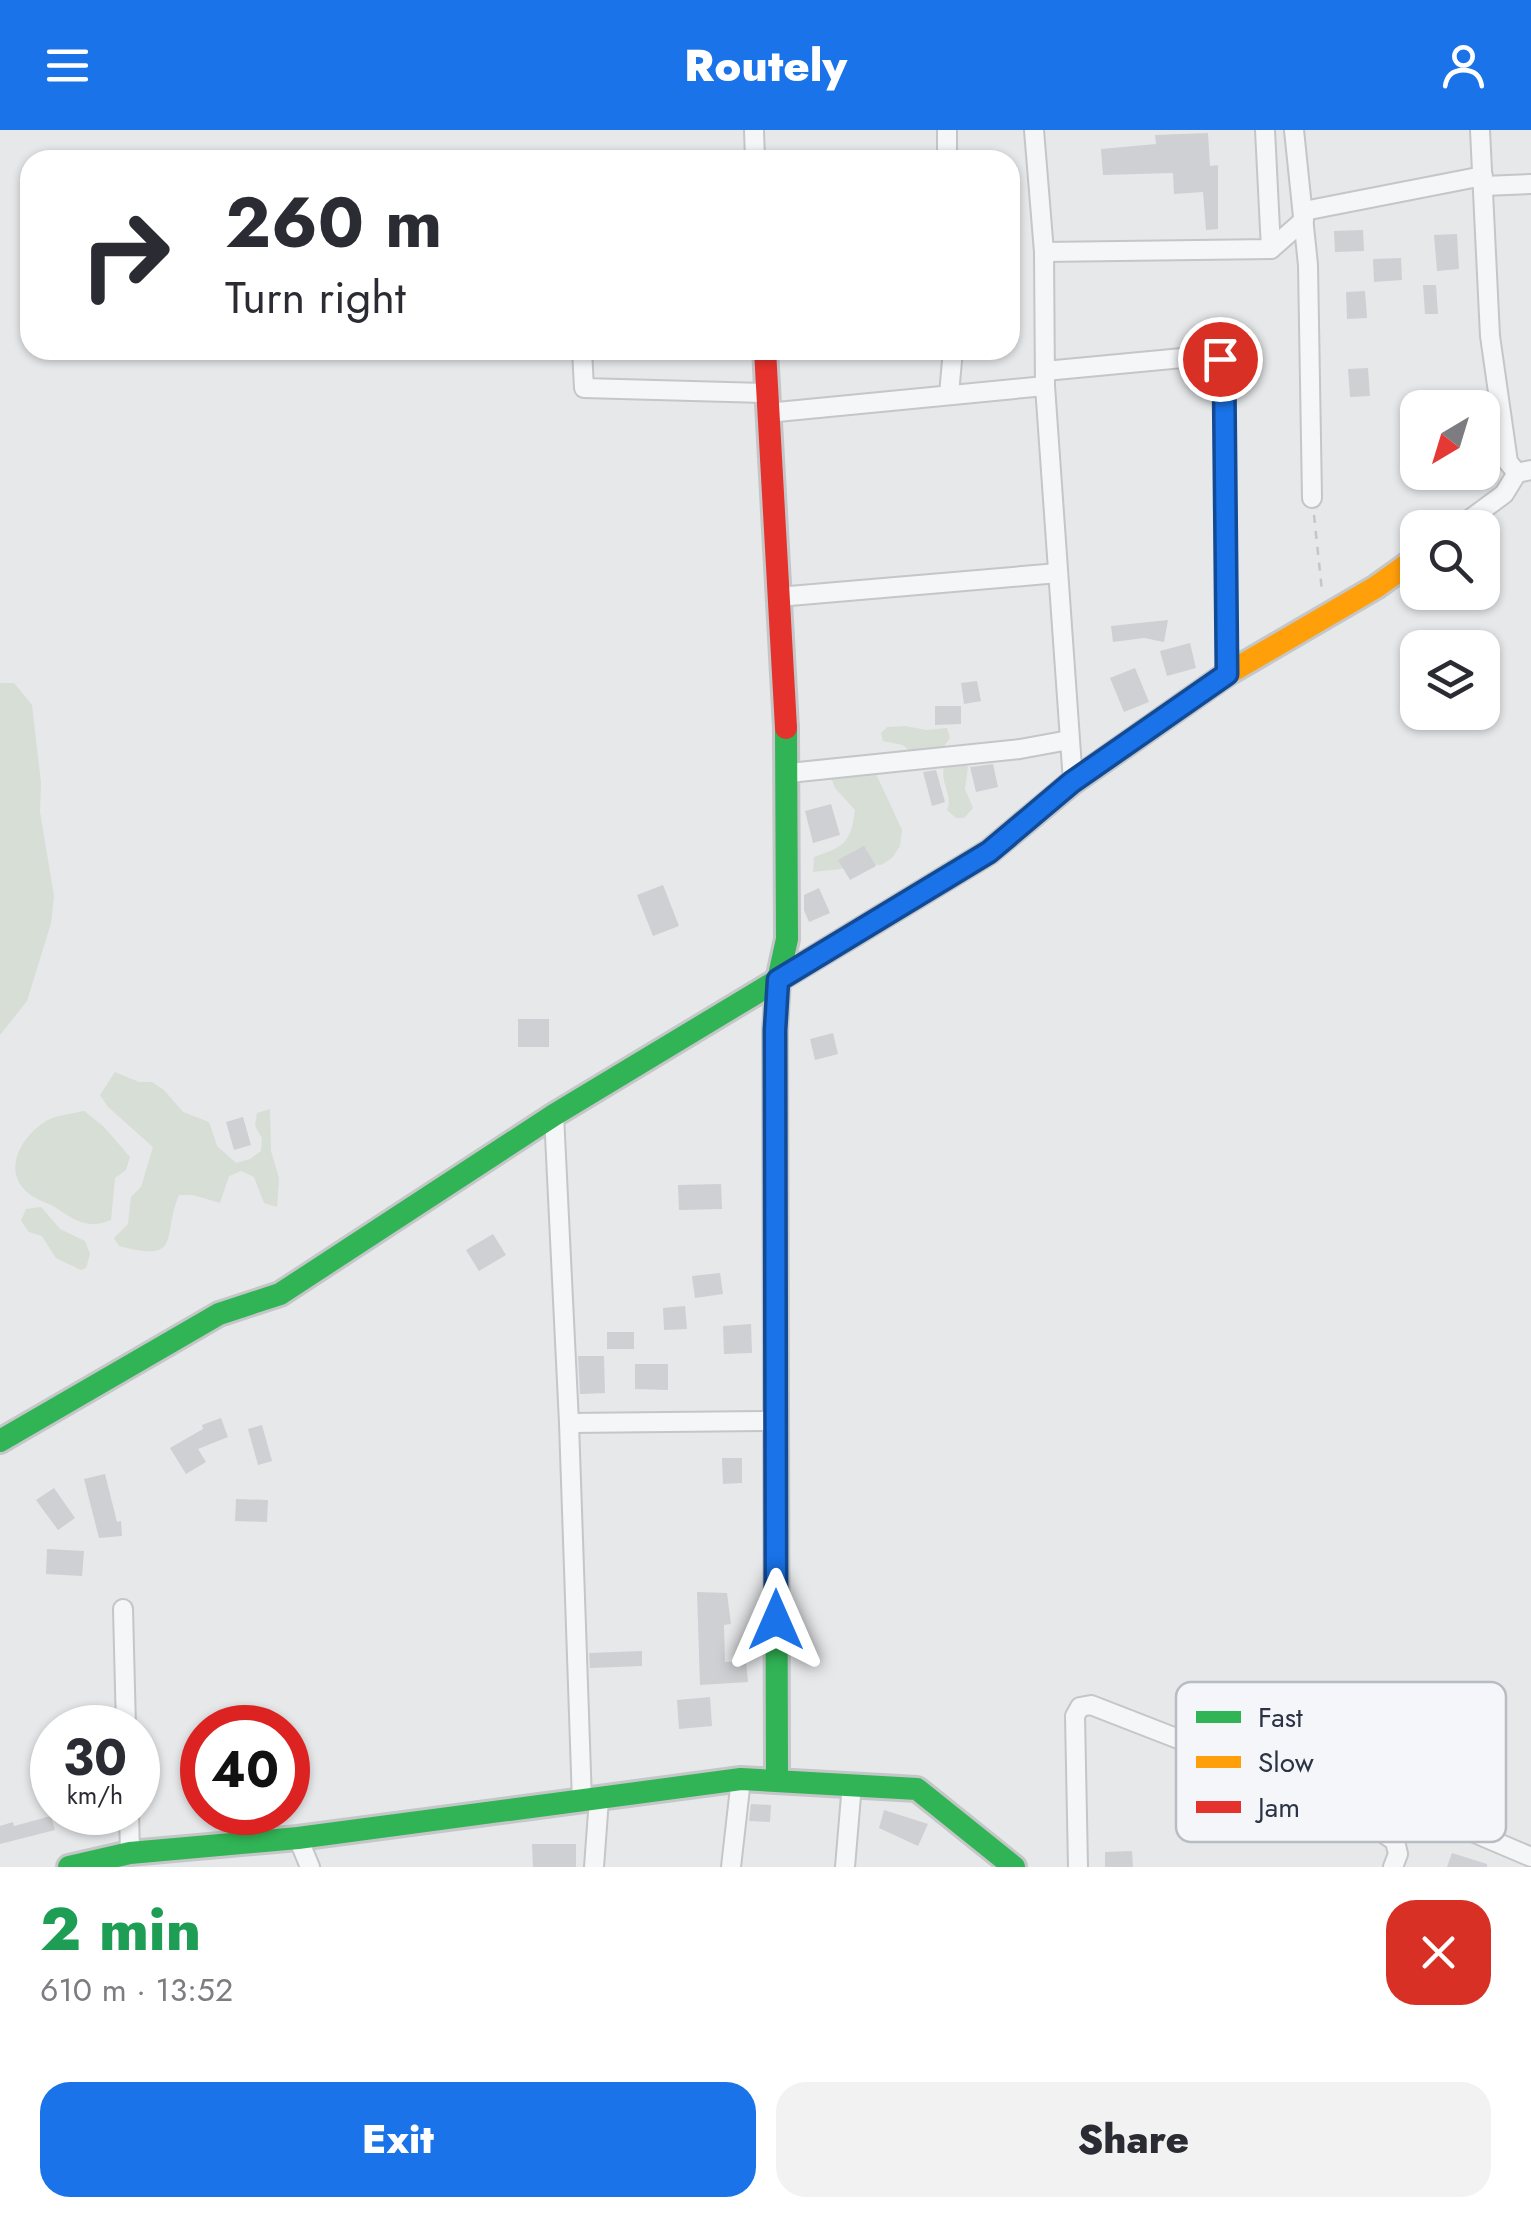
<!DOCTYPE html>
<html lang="en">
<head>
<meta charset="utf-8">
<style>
  :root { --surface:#fff; --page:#f2f2f3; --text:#2b2b33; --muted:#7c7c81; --accent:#1a73e8 }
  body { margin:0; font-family:Jost,sans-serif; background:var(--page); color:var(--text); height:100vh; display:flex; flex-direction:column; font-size:38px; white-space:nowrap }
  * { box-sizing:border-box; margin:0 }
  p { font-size:32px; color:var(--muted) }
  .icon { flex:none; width:55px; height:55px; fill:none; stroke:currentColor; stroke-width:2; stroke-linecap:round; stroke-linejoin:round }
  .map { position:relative; height:1737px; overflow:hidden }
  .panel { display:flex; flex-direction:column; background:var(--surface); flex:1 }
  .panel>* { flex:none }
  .guide { position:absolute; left:20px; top:20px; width:1000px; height:210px; border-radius:30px; box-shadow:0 2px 8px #0004; background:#fff; color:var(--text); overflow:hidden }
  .needle { width:65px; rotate:218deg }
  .buttons { position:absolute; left:1400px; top:260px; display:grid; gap:20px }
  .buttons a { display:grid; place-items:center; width:100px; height:100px; border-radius:20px; background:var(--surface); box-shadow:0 2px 8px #0004; font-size:50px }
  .speed { position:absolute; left:30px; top:1575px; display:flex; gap:20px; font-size:50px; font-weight:700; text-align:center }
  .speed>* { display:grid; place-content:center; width:130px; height:130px; border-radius:50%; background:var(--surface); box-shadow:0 2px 8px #0004; line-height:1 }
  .speed small { font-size:25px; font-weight:400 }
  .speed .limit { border:15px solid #d22; background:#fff; color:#111 }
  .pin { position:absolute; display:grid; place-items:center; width:85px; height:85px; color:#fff; margin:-42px; border:5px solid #fff; border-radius:50%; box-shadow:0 2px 10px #0007 }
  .me { position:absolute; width:110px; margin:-55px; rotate:0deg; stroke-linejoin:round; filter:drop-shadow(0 0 8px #0008) }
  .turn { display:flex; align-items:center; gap:35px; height:210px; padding:0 40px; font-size:45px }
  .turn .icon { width:130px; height:130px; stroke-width:2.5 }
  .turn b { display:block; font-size:70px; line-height:85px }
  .round { display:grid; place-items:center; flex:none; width:105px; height:105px; border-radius:30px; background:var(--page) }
  .overview { display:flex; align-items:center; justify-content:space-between; height:170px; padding:0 40px }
  h1 { font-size:60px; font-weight:800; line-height:75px; color:#1e9e55 }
  .action { display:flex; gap:20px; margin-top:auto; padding:20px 40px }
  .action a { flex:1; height:115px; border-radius:30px; background:var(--accent); color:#fff; font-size:40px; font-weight:800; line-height:115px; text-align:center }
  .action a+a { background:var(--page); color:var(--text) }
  header { display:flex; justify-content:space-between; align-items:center; height:130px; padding:0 40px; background:var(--accent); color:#fff; font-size:45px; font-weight:800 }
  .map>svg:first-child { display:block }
  .green { fill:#d6ded6 }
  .building { fill:#ced0d3 }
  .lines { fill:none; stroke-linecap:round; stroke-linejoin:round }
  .street-casing { stroke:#c4c6c8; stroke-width:22 }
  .fast-casing { stroke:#c4c6c8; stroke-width:28 }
  .slow-casing { stroke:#c4c6c8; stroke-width:28 }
  .jam-casing { stroke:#c4c6c8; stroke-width:28 }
  .path { stroke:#c5c6ca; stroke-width:2.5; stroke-dasharray:8 8; stroke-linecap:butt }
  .street { stroke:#f5f6f7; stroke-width:18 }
  .fast { stroke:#30b455; stroke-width:22 }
  .slow { stroke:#ff9f0a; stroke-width:22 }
  .jam { stroke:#e5322d; stroke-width:22 }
  .route-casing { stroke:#114b97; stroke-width:25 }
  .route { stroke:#1a73e8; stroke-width:18 }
  .key { fill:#f4f6f9; stroke:#b8bcc3; stroke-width:2.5 }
  .key-label { font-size:28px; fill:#2b3445 }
</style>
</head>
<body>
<header><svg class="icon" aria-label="menu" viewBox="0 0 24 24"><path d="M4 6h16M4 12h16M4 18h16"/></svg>Routely<svg class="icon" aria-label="person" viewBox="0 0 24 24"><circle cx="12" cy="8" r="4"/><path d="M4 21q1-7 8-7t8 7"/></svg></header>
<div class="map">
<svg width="1531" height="1737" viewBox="0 0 1531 1737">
  <rect width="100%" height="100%" fill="#e6e8ea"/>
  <g class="green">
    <polygon points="0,553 14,553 32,575 41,653 40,682 54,766 51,793 27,871 0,905"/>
    <polygon points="905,596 926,600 947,598 950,608 936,627 914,625 903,615 883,611 881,603 887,597"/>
    <path d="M945,631L964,632L968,637L965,659L973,678L964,688H956L947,680C954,664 938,654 945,631Z"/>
    <path d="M866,637L877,646L902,700L900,716L892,728L881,735L854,733L841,739L813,742L814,727C843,717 851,714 855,680L835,658L830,645Z"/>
    <path d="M115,942L139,952H152L164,960L183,982L209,992L217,1016L236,1033L250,1029L261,1021L262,1008L255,996L257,983L270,979L271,1021L279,1048L277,1077L264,1073L254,1047L241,1041L229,1046L220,1073L193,1065H179C161,1107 184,1133 119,1116L114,1108L128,1094L131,1067L141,1057L153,1017L108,977L100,965Z"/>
    <path d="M84,981L104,997L130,1027L126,1040L115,1048L111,1090C88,1100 74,1090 55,1077C46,1072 34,1069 27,1062C2,1039 22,1006 46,991C57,985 71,984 84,981Z"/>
    <polygon points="41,1077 60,1099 85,1111 90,1124 86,1138 81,1140 56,1128 42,1106 29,1102 21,1091 26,1079"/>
  </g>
  <g class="building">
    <polygon points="1208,3 1210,36 1218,35 1218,99 1206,100 1203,62 1174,64 1173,43 1103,45 1101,19 1156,14 1155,5"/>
    <polygon points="1363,100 1364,121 1335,122 1334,101"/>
    <polygon points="1457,104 1459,139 1437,141 1434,105"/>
    <polygon points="1401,128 1402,150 1374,152 1373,129"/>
    <polygon points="1423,155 1436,155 1438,184 1425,184"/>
    <polygon points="1365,161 1367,188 1347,189 1346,162"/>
    <polygon points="1368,238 1370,266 1350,267 1348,239"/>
    <polygon points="1168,490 1164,512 1144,508 1113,512 1111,496"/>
    <polygon points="1190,513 1196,538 1167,546 1160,521"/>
    <polygon points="1135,538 1149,572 1124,582 1110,548"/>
    <polygon points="977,551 981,571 964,574 961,553"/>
    <polygon points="935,576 961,576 961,594 935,595"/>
    <polygon points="993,634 998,657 976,662 970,637"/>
    <polygon points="936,640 945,672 932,676 923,642"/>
    <polygon points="831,674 840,705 813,713 805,681"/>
    <polygon points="864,716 876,736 850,750 838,730"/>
    <polygon points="663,755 679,796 653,806 637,765"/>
    <polygon points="819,758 830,783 809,792 804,780 804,765"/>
    <rect x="518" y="889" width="31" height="28"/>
    <polygon points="833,903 838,924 815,930 810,909"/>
    <polygon points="243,987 251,1015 234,1020 226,992"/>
    <polygon points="721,1054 722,1079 679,1080 678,1055"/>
    <polygon points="493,1104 506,1125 479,1141 466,1120"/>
    <polygon points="720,1143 723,1164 695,1168 692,1146"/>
    <polygon points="685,1176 687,1199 664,1200 663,1178"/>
    <polygon points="751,1194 752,1223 724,1224 723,1196"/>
    <rect x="607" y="1202" width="27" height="17"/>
    <polygon points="578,1226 604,1226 605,1263 580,1264"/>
    <polygon points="635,1234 668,1234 668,1260 635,1259"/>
    <polygon points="221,1288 228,1307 198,1319 206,1332 186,1344 170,1318 203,1299 202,1295"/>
    <polygon points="262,1295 272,1331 258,1335 248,1299"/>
    <polygon points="722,1328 742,1328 742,1353 723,1354"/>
    <polygon points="105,1344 117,1392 121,1391 122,1406 99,1408 84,1349"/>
    <polygon points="54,1358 75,1388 58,1400 36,1370"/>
    <polygon points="236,1369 268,1370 267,1392 235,1391"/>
    <polygon points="47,1419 84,1421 82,1446 46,1444"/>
    <polygon points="697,1462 727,1463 731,1494 724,1495 725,1532 746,1531 748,1552 700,1555"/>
    <polygon points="642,1521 642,1536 590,1538 589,1523"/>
    <polygon points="710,1567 712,1596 679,1599 677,1570"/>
    <polygon points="751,1674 771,1675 770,1692 749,1691"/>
    <polygon points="884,1680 928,1694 918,1716 879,1698"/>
    <polygon points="51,1686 55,1700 0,1714 0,1696 13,1692 14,1696"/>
    <polygon points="532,1714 576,1714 576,1737 533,1737"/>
    <polygon points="1132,1721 1133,1737 1105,1737 1105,1722"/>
    <polygon points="1452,1723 1487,1734 1487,1737 1447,1737"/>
  </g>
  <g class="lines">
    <defs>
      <g id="street">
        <polyline points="754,0 755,30"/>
        <polyline points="947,0 947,30"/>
        <polyline points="1034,0 1044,122 1045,256 1073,652"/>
        <polyline points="1265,0 1271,119"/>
        <polyline points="1294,0 1308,135 1312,368"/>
        <polyline points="1480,0 1490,206 1508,332 1517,343 1531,340"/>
        <polyline points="1484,56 1531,54"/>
        <polyline points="1304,81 1483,46"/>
        <polyline points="1044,122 1271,119 1304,90"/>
        <polyline points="582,220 584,258 767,263"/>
        <polyline points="1045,241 1214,225 1224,236 1227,544"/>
        <polyline points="949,264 953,220"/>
        <polyline points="767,283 1045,256"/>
        <polyline points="1458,398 1504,364 1517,343"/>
        <polyline points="778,467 1058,443"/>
        <polyline points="789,643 1020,619 1069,610"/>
        <polyline points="554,985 569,1293 582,1672"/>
        <polyline points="569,1293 775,1291"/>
        <polyline points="123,1479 126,1598"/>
        <polyline points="129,1682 130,1723"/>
        <polyline points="298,1708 310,1737"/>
        <polyline points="1395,1711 1403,1682 1411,1676 1531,1727"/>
        <polyline points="594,1737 599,1669"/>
        <polyline points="731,1737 741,1649"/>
        <polyline points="845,1737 852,1654"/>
        <polyline points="1078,1737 1075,1586 1080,1577 1091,1575 1194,1615 1365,1691 1395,1711 1398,1724 1393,1737"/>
      </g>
      <g id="fast">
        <polyline points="0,1311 219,1184 280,1164 554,985 854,804"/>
        <polyline points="777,1650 775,900 778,850 787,809 786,598"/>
        <polyline points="69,1737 130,1723 298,1708 741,1649 917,1659 1014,1737"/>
      </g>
      <polyline id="slow" points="854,804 989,722 1073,652 1227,544 1376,457 1418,427"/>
      <polyline id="jam" points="765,220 786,598"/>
    </defs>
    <use href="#street" class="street-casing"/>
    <use href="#fast" class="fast-casing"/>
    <use href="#slow" class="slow-casing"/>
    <use href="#jam" class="jam-casing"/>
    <polyline class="path" points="1314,385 1322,461"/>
    <use href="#street" class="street"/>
    <use href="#fast" class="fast"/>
    <use href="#slow" class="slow"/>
    <use href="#jam" class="jam"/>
  </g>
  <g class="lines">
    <defs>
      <polyline id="route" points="776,1490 775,900 778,850 989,722 1072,652 1227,544 1224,236 1220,229"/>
    </defs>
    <use href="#route" class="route-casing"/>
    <use href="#route" class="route"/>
  </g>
  <rect x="1176" y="1552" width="330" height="160" rx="15" class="key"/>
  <rect x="1196" y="1581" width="45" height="12" fill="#30b455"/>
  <rect x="1196" y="1626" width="45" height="12" fill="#ff9f0a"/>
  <rect x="1196" y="1671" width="45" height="12" fill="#e5322d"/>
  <g class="key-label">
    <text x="1258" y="1597">Fast</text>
    <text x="1258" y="1642">Slow</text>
    <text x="1258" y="1687">Jam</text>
  </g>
</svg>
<div class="buttons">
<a><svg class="needle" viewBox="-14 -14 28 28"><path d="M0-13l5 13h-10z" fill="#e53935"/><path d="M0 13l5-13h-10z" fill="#7c7c81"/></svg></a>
<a><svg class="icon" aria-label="search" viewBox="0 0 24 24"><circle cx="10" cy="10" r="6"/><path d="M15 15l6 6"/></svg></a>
<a><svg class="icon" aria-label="layers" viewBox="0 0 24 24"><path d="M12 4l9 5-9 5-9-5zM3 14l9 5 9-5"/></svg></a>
</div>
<div class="speed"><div>30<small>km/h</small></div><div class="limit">40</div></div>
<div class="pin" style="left:1220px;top:229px;background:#d93025"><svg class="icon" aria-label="arrive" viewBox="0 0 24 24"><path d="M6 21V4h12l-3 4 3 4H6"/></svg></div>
<svg class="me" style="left:776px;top:1490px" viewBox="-20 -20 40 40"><path d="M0-17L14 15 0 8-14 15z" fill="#1a73e8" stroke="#fff" stroke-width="4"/></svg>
<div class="guide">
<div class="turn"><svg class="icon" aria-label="right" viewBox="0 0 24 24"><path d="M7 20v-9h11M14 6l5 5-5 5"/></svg><div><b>260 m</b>Turn right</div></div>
</div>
</div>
<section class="panel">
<div class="overview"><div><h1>2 min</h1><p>610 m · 13:52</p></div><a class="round" style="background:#d93025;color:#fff"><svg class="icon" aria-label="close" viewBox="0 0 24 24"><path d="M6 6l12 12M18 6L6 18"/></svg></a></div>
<div class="action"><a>Exit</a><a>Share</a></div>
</section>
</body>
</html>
